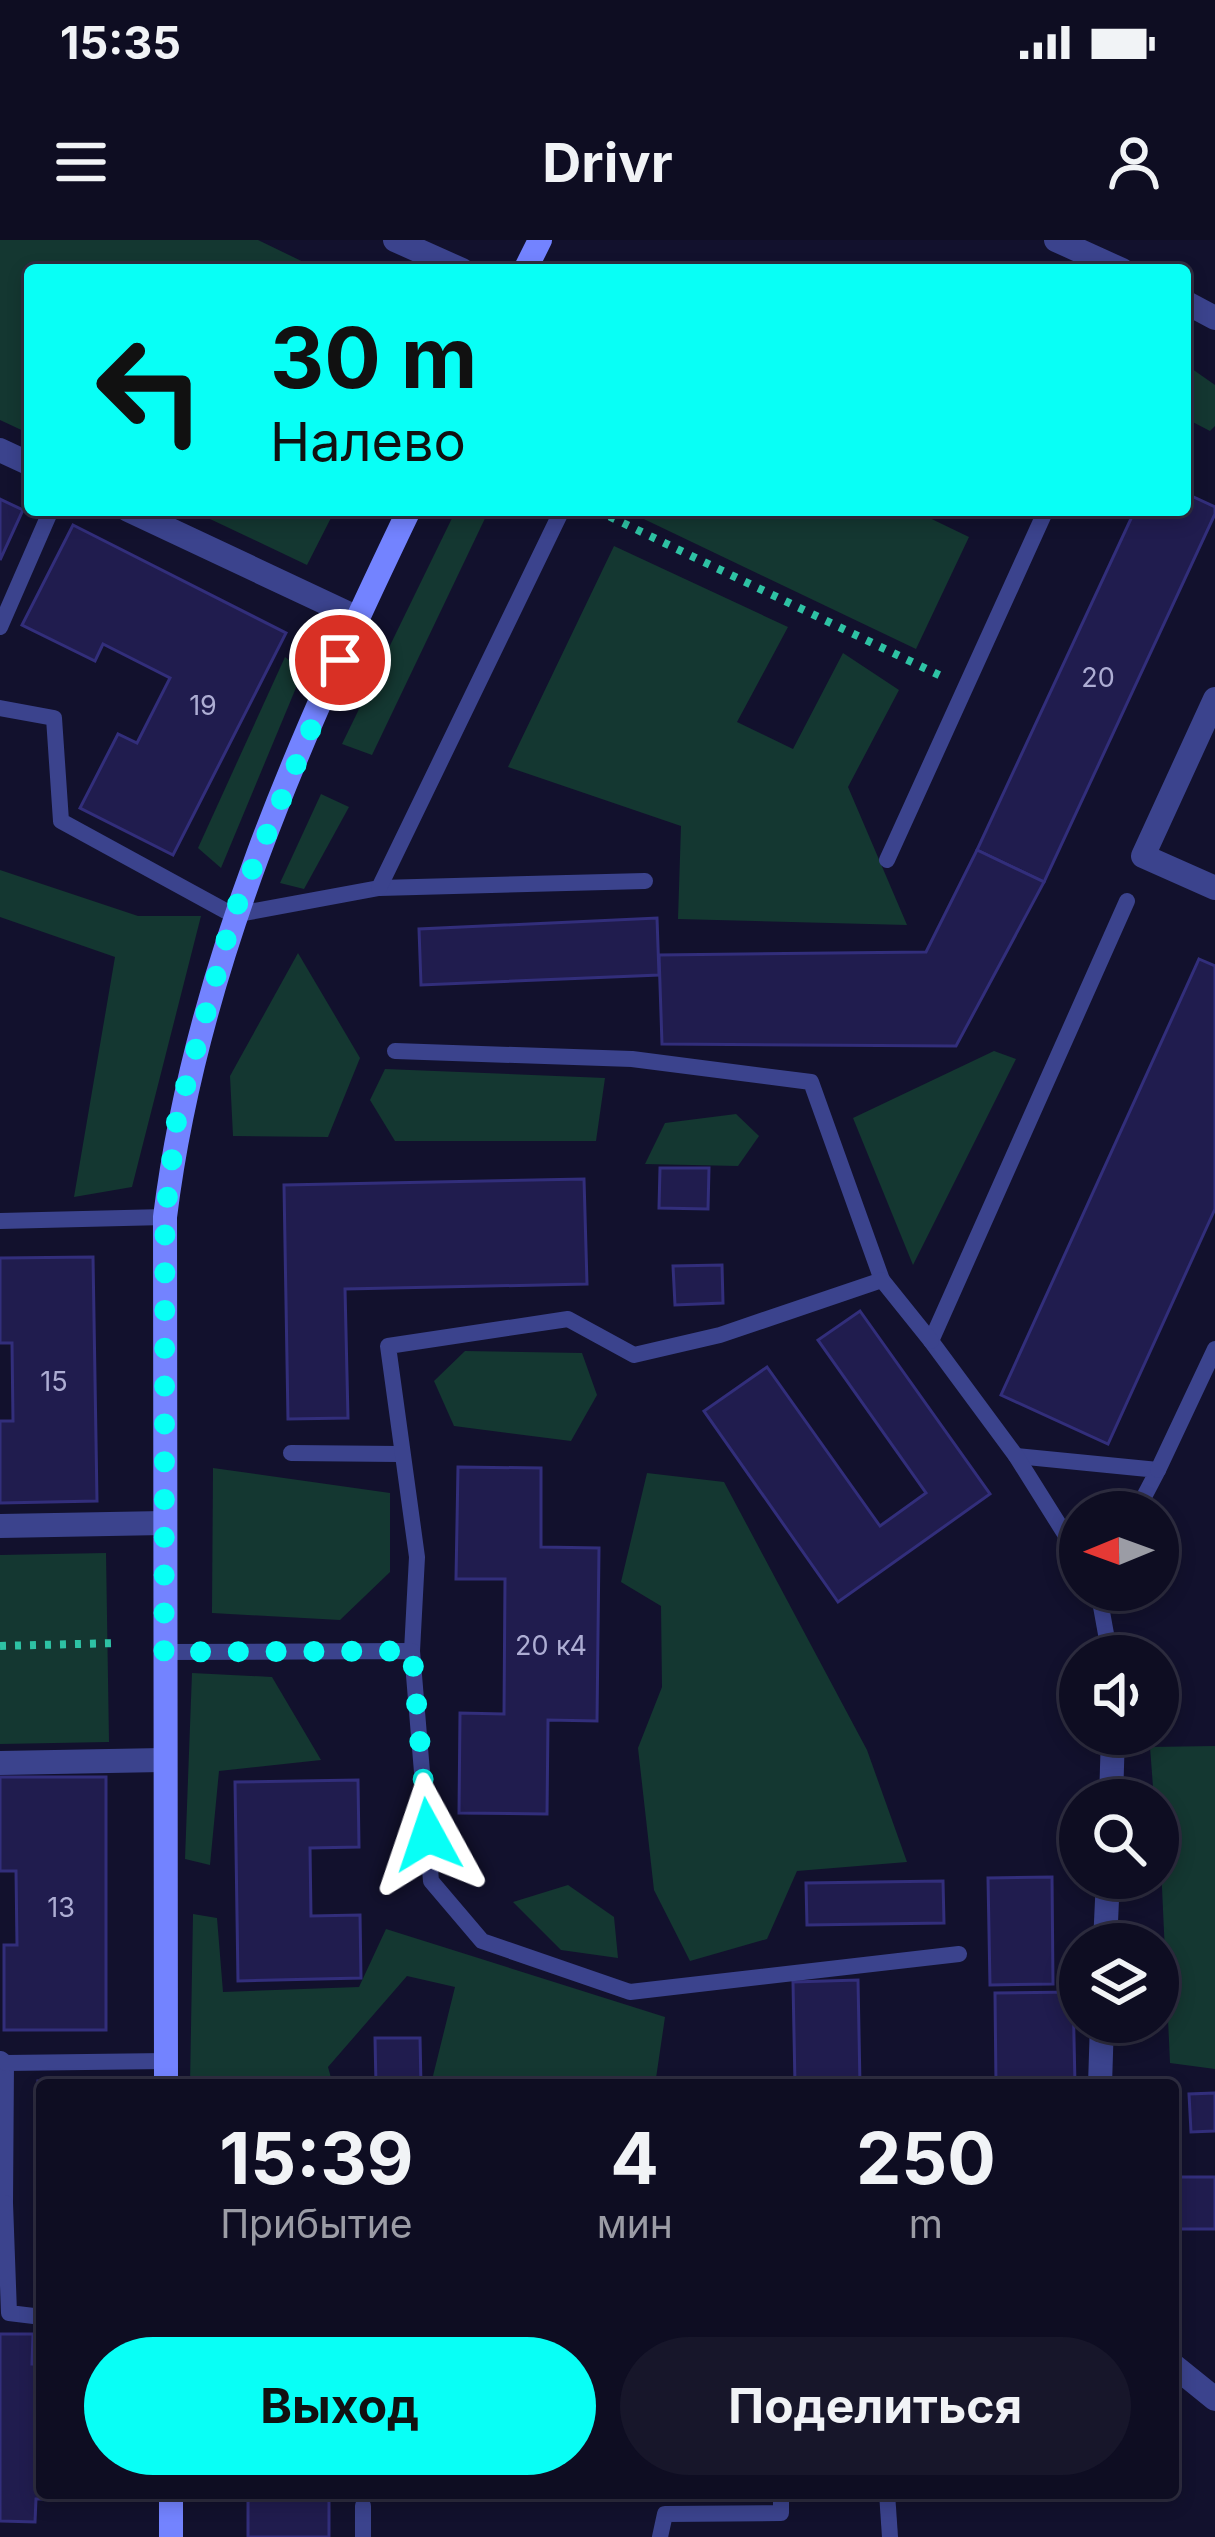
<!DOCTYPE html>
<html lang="ru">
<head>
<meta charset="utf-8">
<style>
  :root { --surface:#0e0d22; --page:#17162a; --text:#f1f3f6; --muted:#9b9ca5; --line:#2e2d40; --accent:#08fff6 }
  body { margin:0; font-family:Inter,sans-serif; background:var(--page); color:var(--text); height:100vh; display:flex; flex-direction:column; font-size:45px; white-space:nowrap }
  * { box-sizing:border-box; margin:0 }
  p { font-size:39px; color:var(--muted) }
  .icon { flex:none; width:66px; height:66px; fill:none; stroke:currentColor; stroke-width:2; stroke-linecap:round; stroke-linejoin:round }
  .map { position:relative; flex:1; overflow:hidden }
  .side { position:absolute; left:36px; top:1839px; width:1143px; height:420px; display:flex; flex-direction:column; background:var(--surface); border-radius:12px; box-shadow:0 6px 18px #0003,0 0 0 3px var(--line) }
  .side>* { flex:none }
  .top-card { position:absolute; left:24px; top:24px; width:1167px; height:252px; border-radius:12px; box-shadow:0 6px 18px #0003,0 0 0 3px var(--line); background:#08fff6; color:#111; overflow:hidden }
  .needle { width:78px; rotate:269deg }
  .buttons { position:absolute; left:1059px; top:1251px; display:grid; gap:24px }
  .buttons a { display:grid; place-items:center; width:120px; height:120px; border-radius:50%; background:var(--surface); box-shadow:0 6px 18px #0003,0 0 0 3px var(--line); font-size:60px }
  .pin { position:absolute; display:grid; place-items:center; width:102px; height:102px; color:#fff; margin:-51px; border:6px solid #fff; border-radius:50%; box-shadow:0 3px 12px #0007 }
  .me { position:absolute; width:132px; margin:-66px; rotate:355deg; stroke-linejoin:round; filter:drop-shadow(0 0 9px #0008) }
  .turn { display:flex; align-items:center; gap:42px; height:252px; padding:0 48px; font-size:54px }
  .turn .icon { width:156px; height:156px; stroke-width:2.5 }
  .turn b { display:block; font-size:84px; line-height:102px }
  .eta { display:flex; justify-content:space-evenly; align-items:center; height:204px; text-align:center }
  .eta b { font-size:72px; font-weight:700; line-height:84px }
  .primary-button { display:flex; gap:24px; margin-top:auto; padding:24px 48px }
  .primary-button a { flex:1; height:138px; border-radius:72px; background:var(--accent); color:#111; font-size:48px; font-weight:700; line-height:138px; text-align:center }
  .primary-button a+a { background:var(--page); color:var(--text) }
  .status { display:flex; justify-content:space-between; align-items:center; height:84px; padding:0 60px; background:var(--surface); direction:ltr }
  .status svg { height:33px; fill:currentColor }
  header { display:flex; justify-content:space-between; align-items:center; height:156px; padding:0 48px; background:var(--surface); font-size:54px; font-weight:700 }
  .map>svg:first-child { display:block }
  .green { fill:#143731 }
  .building { fill:#201c4e; stroke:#322e7b; stroke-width:3 }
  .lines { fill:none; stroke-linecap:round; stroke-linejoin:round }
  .path { stroke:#2ec2a4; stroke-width:8; stroke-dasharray:6 9; stroke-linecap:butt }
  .lane { stroke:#3b438d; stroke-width:16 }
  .street { stroke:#3b438d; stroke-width:24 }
  .secondary { stroke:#7383ff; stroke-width:24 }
  .route { stroke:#08fff6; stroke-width:21; stroke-dasharray:0 37.8 }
  .labels { text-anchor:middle; stroke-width:12; stroke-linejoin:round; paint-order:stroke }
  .number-label { font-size:27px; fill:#adadd3 }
</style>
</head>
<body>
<div class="status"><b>15:35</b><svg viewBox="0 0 49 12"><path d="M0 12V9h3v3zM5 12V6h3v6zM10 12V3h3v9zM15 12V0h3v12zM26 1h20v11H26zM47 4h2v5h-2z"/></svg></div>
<header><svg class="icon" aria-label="menu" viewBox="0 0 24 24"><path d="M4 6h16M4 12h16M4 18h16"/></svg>Drivr<svg class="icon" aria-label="person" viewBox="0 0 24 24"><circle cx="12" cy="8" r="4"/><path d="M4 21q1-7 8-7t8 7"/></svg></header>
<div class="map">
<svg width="1215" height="2297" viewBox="0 0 1215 2297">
  <rect width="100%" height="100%" fill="#12112d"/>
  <g class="green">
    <polygon points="0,0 258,0 320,30 30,30 30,194 0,180"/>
    <polygon points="1185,124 1215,145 1215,186 1210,191 1185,178"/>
    <polygon points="191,270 335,270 307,325"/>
    <polygon points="456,270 489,270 372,515 342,504"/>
    <polygon points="625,270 913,270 969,297 916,409"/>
    <polygon points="614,306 788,387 737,482 793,509 843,413 899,450 848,547 907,685 678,679 681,586 508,527"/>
    <polygon points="285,417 303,431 221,628 198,608"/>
    <polygon points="321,554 349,567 304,649 280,643"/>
    <polygon points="0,630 138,676 201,676 132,947 74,957 115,717 0,677"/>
    <polygon points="298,713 360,818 328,897 233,896 230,836"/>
    <polygon points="994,811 1016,819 913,1025 853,878"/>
    <polygon points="385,829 605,838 596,901 395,901 370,860"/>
    <polygon points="736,874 759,896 738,926 645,924 665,883"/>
    <polygon points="465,1111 582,1113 597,1155 571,1201 454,1186 434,1141"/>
    <polygon points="213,1228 390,1253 390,1332 340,1380 212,1373"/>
    <polygon points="647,1233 724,1242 867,1510 907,1622 797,1631 767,1699 690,1721 654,1650 638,1508 662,1447 661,1366 621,1342"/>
    <polygon points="106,1313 109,1502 0,1504 0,1315"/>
    <polygon points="192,1433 272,1437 321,1520 219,1531 210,1625 185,1619"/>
    <polygon points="1215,1506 1215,1829 1170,1823 1158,1560 1154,1560 1150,1507"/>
    <polygon points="568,1645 614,1677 618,1718 561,1710 513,1662"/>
    <polygon points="193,1674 217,1678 223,1752 359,1747 386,1689 665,1777 655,1845 432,1840 455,1747 407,1736 328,1827 333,1845 190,1845"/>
  </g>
  <g class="building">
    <polygon points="1185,253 1215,267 1215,274 1044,642 977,610 1135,270 1185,270"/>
    <polygon points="0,259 23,270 0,320"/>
    <polygon points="73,285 286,393 173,615 80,568 118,494 137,503 170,438 103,404 95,421 22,385"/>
    <polygon points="977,610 1044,642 956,806 662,804 659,715 926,712"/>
    <polygon points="657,678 659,735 421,745 419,689"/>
    <polygon points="1199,719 1215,726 1215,969 1108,1204 1001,1155"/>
    <polygon points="660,928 709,928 708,969 659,968"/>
    <polygon points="584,939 587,1044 345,1049 348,1178 288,1179 284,945"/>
    <polygon points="93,1017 97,1261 0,1263 0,1181 13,1181 12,1103 0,1103 0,1018"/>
    <polygon points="722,1025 723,1063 675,1065 673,1026"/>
    <polygon points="860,1071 990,1254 838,1362 704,1171 767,1127 880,1286 926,1253 818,1100"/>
    <polygon points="458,1227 541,1228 541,1307 599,1308 597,1481 548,1480 547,1574 459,1573 460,1473 504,1474 505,1339 456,1339"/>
    <polygon points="0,1537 106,1537 106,1790 4,1790 4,1705 17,1705 16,1631 0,1631"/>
    <polygon points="358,1540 359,1607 310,1608 311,1676 360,1675 361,1738 238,1741 235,1542"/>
    <polygon points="1052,1637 1053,1744 990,1745 988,1638"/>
    <polygon points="943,1641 944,1683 807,1685 806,1643"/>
    <polygon points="858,1740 860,1845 795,1845 793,1742"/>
    <polygon points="1073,1752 1075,1845 996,1845 995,1753"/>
    <polygon points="375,1798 420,1798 421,1845 376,1845"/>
    <polygon points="106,1840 107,1845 42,1845 41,2049 38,1841"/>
    <polygon points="1215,1853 1215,1891 1191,1892 1189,1854"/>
    <rect x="1173" y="1937" width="42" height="52"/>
    <polygon points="0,2094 33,2094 32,2124 42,2124 42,2253 55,2253 55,2259 36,2259 35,2282 0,2281"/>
    <rect x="248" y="2253" width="81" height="44"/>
  </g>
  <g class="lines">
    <g class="path">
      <polyline points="596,270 943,437"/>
      <polyline points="0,1406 117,1403"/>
    </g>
    <g class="lane">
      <polyline points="0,387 51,270"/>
      <polyline points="0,468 54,478 61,581 233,675 379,648 645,641"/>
      <polyline points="887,620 1046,270"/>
      <polyline points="379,648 562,270"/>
      <polyline points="395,811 632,819 811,842 882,1040"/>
      <polyline points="0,981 165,977"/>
      <polyline points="291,1213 399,1214"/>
      <polyline points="1016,1216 1158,1230 1136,1272"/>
      <polyline points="1158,1230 1215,1109"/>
      <polyline points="1080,1318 1016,1216 931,1101 1127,661"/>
      <polyline points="1098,1350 1110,1416"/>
      <polyline points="412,1411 417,1317 388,1106 568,1079 634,1115 720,1095 882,1040 931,1101"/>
      <polyline points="164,1412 412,1411 431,1641 482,1701 630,1752 959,1714"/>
      <polyline points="1,1819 6,1823 5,1963"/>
      <polyline points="6,1823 166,1821"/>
      <polyline points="0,1963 5,1963 9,2073 42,2077"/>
      <polyline points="887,2253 890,2297"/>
      <polyline points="363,2297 363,2266"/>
      <polyline points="660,2297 665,2274 781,2273 781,2253"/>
    </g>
    <g class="street">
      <polyline points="395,0 462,30"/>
      <polyline points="1056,0 1122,30"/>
      <polyline points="1185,62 1215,78"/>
      <polyline points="0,210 30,224"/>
      <polyline points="128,270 358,378"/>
      <polyline points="1215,459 1143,616 1215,648"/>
      <polyline points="0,1286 164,1283"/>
      <polyline points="0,1523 163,1520"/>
      <polyline points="1111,1560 1113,1494"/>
      <polyline points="1105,1704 1108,1638"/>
      <polyline points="1100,1845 1102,1782"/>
      <polyline points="1173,2125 1215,2159"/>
    </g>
    <g class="secondary">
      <polyline points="525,30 540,0"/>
      <path d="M166,1845L165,977C196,727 301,495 409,270"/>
      <polyline points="171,2253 171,2297"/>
    </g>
  </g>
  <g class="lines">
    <polyline class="route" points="340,420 233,675 177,877 165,977 164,1412 412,1411 428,1595"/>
  </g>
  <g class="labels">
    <g class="number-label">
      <text x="1098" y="447">20</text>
      <text x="203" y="475">19</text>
      <text x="54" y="1151">15</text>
      <text x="551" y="1415">20 к4</text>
      <text x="61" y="1677">13</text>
    </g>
  </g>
</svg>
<div class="buttons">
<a><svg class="needle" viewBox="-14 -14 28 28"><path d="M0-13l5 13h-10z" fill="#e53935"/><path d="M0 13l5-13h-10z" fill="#9b9ca5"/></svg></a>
<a><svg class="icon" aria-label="sound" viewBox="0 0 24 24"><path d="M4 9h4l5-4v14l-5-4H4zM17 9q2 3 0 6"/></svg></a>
<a><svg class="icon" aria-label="search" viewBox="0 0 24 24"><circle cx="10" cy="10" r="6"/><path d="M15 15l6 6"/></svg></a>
<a><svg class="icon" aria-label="layers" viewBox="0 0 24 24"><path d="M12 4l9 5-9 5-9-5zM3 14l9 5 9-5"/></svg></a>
</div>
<div class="pin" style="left:340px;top:420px;background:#d93025"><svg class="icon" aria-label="arrive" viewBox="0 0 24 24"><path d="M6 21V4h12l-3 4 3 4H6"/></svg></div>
<svg class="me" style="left:428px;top:1595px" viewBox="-20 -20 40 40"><path d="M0-17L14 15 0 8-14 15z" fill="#08fff6" stroke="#fff" stroke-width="4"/></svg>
<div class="top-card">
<div class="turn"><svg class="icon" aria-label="left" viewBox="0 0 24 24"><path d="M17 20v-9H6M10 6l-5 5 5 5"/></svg><div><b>30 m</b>Налево</div></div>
</div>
<section class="side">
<div class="eta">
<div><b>15:39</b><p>Прибытие</p></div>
<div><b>4</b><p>мин</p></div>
<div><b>250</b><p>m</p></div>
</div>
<div class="primary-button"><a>Выход</a><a>Поделиться</a></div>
</section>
</div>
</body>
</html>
